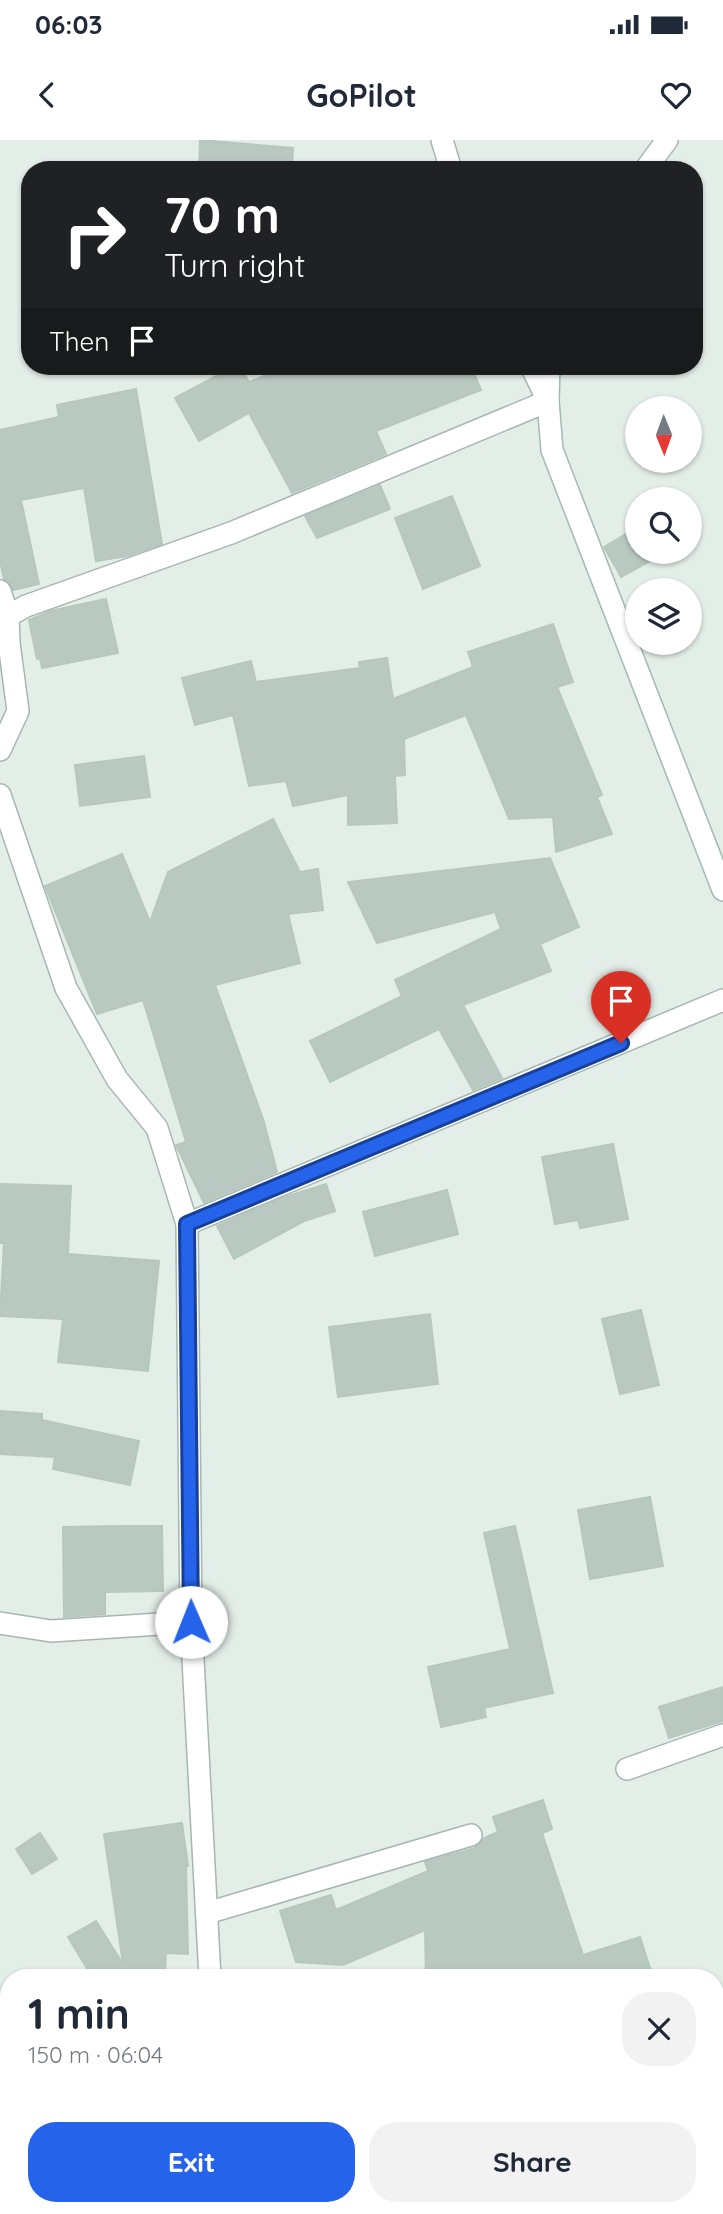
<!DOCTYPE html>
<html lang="en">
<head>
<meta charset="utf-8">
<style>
  :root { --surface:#fff; --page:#f2f2f3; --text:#1f2937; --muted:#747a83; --accent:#2563eb }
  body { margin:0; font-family:Quicksand,sans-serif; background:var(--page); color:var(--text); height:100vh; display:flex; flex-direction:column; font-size:26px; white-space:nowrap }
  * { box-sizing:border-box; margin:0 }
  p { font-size:23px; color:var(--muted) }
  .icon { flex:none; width:38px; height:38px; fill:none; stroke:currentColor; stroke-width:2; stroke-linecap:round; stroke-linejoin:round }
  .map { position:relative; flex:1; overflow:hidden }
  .panel { position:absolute; left:0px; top:1829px; width:724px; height:247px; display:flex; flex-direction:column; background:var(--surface); border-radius:28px 28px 0 0; box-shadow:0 2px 5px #0004 }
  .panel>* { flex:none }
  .banner { position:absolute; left:21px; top:21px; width:682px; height:214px; border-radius:28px; box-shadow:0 2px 5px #0004; background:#202124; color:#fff; overflow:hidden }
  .needle { width:46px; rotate:179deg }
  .buttons { position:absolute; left:625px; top:256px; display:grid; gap:14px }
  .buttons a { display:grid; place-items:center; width:77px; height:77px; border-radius:50%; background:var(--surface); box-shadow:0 2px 5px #0004; font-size:35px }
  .pin { position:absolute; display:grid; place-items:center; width:60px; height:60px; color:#fff; margin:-72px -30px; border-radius:50% 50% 50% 0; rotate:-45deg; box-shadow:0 0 7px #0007 }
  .pin .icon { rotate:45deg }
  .me { position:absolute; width:77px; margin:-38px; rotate:359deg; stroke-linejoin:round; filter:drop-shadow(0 0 5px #0008) }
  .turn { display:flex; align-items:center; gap:24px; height:147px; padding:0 28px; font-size:32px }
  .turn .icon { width:91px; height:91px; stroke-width:2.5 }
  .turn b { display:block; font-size:49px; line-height:60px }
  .then { display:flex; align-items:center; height:66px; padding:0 28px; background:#0003; gap:14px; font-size:26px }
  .round { display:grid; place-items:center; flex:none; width:74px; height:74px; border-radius:28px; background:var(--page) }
  .summary { display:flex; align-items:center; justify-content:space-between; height:119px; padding:0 28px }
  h1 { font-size:42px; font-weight:800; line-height:52px }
  .cta { display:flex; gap:14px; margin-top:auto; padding:14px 28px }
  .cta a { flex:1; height:80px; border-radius:28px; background:var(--accent); color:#fff; font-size:28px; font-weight:800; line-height:80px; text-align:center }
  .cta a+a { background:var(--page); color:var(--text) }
  .status { display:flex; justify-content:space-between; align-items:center; height:49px; padding:0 35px; background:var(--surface); direction:ltr }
  .status svg { height:19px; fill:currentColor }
  header { display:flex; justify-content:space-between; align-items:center; height:91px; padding:0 28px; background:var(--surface); font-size:32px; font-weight:800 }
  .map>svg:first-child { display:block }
  .building { fill:#b9c9c1; stroke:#b6c8be; stroke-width:2 }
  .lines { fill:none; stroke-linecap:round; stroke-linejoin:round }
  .street-casing { stroke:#a6b7af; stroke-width:24 }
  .secondary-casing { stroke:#a2baaf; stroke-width:24 }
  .street { stroke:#fff; stroke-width:21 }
  .secondary { stroke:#fff; stroke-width:21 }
  .route-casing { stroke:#184099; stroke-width:18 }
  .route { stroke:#2563eb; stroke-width:12 }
</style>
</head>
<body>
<div class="status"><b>06:03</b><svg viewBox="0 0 49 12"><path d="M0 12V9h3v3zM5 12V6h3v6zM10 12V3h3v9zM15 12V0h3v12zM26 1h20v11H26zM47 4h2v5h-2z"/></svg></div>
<header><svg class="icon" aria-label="back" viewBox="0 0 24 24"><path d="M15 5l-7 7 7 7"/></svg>GoPilot<svg class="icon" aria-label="heart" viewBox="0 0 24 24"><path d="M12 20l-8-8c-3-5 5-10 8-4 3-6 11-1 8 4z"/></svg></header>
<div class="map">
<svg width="723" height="2074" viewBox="0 0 723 2074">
  <rect width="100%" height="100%" fill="#e4eee8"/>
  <g class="building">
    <polygon points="200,0 293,8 292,30 199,30"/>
    <polygon points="235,226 240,226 249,242 289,226 471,226 481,250 376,291 386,314 292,353 249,273 199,301 175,258"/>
    <polygon points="136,249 162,404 127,416 96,421 84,348 21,360 39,444 13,450 9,442 4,439 0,421 0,290 59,277 57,265"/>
    <polygon points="380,345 390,369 317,398 305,376"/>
    <polygon points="452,356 480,426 423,449 395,378"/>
    <polygon points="634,389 637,394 637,411 647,411 652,420 621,437 604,407"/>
    <polygon points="106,459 118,513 42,528 40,518 37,519 29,480 50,471"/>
    <polygon points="553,484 573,542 557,547 602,655 597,657 612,694 556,712 553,677 509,679 466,575 404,599 405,635 395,636 397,683 348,685 348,655 293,666 286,641 249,646 233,575 195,585 182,538 251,521 256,542 360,528 359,522 387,518 393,559 473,527 468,512"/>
    <polygon points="144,616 150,657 80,666 75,625"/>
    <polygon points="273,679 300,732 318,729 323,770 288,774 300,823 215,845 264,982 277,1032 204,1063 176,1005 186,1002 143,860 97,874 45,746 122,714 150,782 168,732"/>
    <polygon points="550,718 579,787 540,804 551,831 463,865 502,938 473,950 439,889 330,942 310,901 402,856 395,840 501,789 495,772 377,803 348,742"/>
    <polygon points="613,1004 628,1079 580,1088 578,1080 555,1084 542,1017"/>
    <polygon points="0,1044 71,1046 68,1114 159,1121 148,1231 58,1222 63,1179 0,1176 4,1103 0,1103"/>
    <polygon points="326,1044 335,1071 304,1081 234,1119 217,1086 285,1057"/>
    <polygon points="447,1050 458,1094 375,1116 363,1072"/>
    <polygon points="641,1170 659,1245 620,1254 602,1179"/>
    <polygon points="430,1174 438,1244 338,1257 329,1187"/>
    <polygon points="0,1271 42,1274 42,1280 139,1301 130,1345 53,1329 55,1317 0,1314"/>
    <polygon points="650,1357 663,1426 590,1439 578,1370"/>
    <polygon points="121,1386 162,1386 163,1451 105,1452 105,1474 64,1477 63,1387"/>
    <polygon points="515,1386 553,1553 484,1568 486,1577 441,1587 428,1527 510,1509 484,1393"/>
    <polygon points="723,1547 723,1581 669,1598 659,1567"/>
    <polygon points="543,1660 552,1689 542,1693 583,1815 640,1797 651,1831 629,1838 426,1838 425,1790 343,1825 296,1822 280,1771 331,1755 336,1770 428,1731 425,1722 475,1708 484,1698 498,1692 493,1677"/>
    <polygon points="182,1683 188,1726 186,1726 188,1814 166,1813 165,1838 125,1838 124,1832 91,1835 68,1797 96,1781 123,1824 104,1694"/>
    <polygon points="40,1693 57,1719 32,1734 16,1709"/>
  </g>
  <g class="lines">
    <defs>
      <g id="street">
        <polyline points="442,0 451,30"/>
        <polyline points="0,451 8,476"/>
        <polyline points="0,610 18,571 9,503 8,476 26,466 231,393 548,261 531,226"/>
        <polyline points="0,655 66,848 117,939 157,988 187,1084 191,1482 210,1838"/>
        <polyline points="187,1084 723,860"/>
        <polyline points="0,1483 51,1491 191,1482"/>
        <polyline points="627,1629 723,1595"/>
        <polyline points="207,1773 471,1695"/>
        <polyline points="226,2067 227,2074"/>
      </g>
      <g id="secondary">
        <polyline points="645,30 667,0"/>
        <polyline points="549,226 548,261 552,310 723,750"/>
      </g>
    </defs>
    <use href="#street" class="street-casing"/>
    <use href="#secondary" class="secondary-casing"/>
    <use href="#street" class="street"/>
    <use href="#secondary" class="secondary"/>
  </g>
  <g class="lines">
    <defs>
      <polyline id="route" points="191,1482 187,1084 621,903"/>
    </defs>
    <use href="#route" class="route-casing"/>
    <use href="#route" class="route"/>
  </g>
</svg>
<div class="buttons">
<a><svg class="needle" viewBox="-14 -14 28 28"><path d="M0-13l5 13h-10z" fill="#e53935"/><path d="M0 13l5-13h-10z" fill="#747a83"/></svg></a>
<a><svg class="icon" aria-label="search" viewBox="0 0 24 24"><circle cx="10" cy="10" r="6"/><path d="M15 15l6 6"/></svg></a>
<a><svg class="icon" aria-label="layers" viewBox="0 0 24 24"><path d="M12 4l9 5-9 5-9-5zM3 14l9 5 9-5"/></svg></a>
</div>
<div class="pin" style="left:621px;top:903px;background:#d93025"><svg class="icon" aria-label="arrive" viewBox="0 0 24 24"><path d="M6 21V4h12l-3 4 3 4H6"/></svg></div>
<svg class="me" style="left:191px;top:1482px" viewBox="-20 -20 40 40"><circle r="19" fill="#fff"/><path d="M0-13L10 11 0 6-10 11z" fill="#2563eb"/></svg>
<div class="banner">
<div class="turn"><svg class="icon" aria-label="right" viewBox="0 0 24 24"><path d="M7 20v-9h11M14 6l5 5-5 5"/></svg><div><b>70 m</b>Turn right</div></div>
<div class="then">Then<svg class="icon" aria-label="arrive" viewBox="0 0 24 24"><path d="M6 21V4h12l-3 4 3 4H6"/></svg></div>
</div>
<section class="panel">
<div class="summary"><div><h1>1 min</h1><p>150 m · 06:04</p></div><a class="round"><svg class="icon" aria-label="close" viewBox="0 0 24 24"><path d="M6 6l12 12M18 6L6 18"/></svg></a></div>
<div class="cta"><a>Exit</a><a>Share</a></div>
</section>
</div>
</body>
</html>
